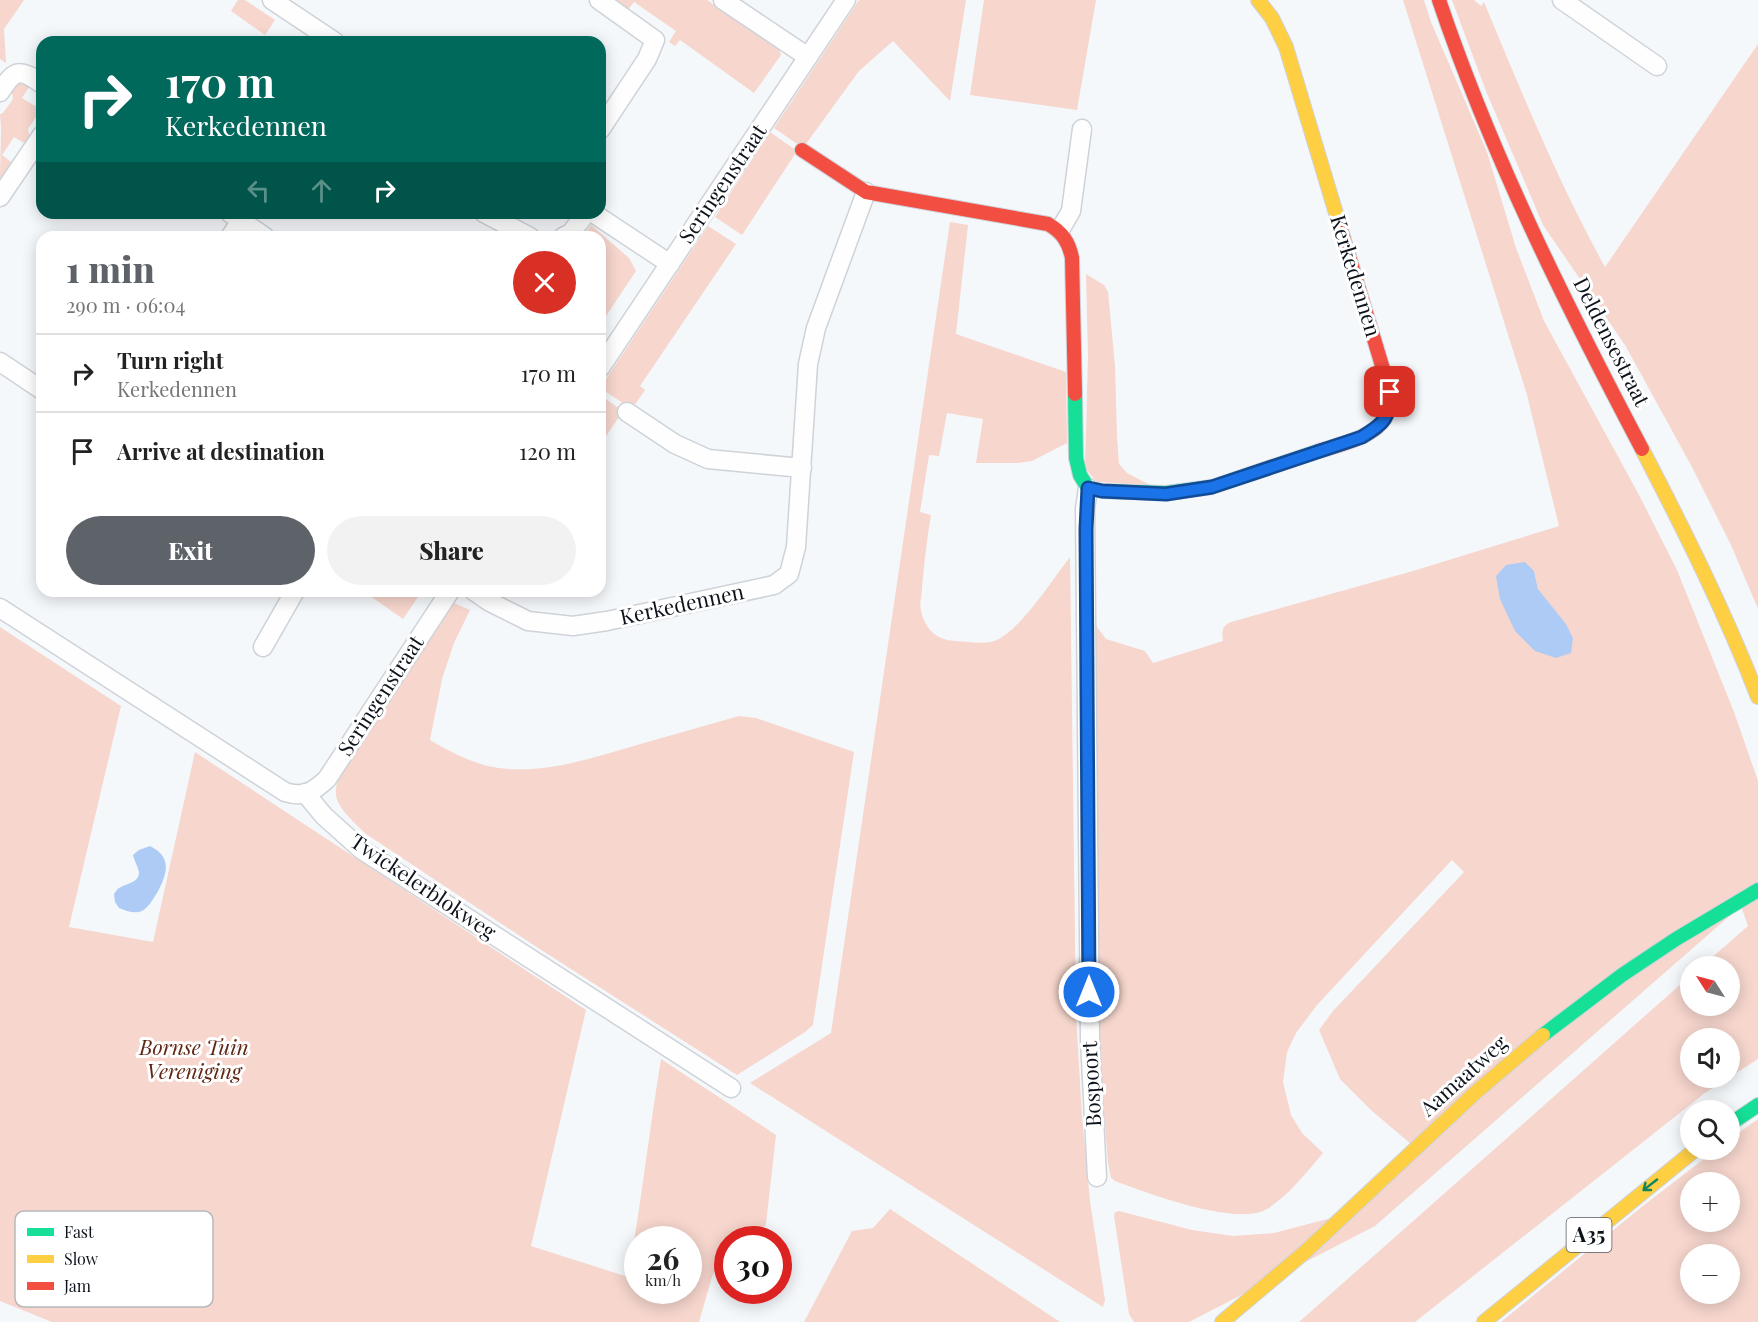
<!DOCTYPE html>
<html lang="en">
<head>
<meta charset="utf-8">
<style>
  :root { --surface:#fff; --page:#f2f2f2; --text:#222; --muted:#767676; --line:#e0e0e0; --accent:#5e636a }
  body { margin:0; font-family:"Playfair Display",serif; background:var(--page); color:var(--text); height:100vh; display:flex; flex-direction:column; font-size:22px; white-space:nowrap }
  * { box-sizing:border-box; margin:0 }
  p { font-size:20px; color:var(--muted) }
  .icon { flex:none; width:33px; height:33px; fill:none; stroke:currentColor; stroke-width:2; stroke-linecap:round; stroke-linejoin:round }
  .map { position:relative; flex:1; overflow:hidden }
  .side { position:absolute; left:36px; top:231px; width:570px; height:366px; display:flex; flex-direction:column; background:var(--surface); border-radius:18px; box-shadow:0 3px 15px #0003 }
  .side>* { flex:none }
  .guide { position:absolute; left:36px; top:36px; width:570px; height:183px; border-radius:18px; box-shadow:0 3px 15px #0003; background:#00695c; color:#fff; overflow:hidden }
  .needle { width:39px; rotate:306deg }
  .buttons { position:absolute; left:1680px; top:956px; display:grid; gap:12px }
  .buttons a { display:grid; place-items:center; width:60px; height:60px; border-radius:50%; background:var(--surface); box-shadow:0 3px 15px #0003; font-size:30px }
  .speed { position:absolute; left:624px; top:1226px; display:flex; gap:12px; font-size:30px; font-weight:700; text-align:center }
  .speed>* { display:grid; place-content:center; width:78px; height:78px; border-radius:50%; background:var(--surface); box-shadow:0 3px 15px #0003; line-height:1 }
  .speed small { font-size:15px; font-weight:400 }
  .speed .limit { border:9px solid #d22; background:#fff; color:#111 }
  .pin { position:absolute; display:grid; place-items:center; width:51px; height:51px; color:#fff; margin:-26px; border-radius:12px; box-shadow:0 3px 9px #0006 }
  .me { position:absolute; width:66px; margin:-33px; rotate:0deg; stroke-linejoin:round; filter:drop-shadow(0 0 4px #0008) }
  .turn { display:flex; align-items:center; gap:21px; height:126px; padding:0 30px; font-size:27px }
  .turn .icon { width:78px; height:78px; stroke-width:2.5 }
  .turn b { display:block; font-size:42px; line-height:51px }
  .lanes { display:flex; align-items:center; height:57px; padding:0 30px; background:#0003; justify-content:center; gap:30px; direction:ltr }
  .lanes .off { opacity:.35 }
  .round { display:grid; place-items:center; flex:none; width:63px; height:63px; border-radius:32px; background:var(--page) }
  .headline { display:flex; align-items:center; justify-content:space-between; height:102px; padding:0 30px }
  h1 { font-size:36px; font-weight:800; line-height:45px; color:var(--accent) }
  .primary-button { display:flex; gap:12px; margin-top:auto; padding:12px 30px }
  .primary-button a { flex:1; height:69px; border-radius:36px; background:var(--accent); color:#fff; font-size:24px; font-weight:800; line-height:69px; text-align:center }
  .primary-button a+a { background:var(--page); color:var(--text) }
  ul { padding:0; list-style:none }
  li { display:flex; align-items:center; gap:18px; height:78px; padding:0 30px; border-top:2px solid var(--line) }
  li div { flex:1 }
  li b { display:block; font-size:22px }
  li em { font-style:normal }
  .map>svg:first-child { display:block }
  .green { fill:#f6d6cd; fill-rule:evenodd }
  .water { fill:#aecbf5 }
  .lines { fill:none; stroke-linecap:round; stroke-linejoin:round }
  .street-casing { stroke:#ced3d9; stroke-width:21 }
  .fast-casing { stroke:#ced3d9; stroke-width:16 }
  .slow-casing { stroke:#ced3d9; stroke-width:16 }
  .jam-casing { stroke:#ced3d9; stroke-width:16 }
  .street { stroke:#fefefe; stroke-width:18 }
  .fast { stroke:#16e098; stroke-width:14 }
  .slow { stroke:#ffcf43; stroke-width:14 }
  .jam { stroke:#f24e42; stroke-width:14 }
  .oneway { stroke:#128460 }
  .route-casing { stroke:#114b97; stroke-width:15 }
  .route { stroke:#1a73e8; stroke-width:10 }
  .labels { text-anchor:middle; stroke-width:6; stroke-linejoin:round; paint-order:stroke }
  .shield { fill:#fff; stroke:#565a60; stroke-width:1.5 }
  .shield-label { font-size:20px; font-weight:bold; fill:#0d131c }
  .street-label { font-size:21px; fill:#0d131c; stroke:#fff }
  .park-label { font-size:21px; font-style:italic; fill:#5f2613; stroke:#fff }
  .key { fill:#fff; stroke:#b6b8bb; stroke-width:1.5 }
  .key-label { font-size:16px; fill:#0d131c }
</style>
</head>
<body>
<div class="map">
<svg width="1758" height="1322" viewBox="0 0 1758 1322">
  <rect width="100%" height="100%" fill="#f5f8fb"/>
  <g class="green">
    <polygon points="0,0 24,0 4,29 6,63 0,59"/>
    <polygon points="238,0 245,0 275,20 265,35 231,11"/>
    <polygon points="617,0 707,0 779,49 781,55 754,93 680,40 675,46 669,42 676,31 634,2 626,12 619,6"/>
    <polygon points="859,0 966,0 950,101 893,41 859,71 803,148 774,128"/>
    <polygon points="984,0 1096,0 1077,110 970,95"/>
    <path d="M1403,0H1424L1431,22L1487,152L1516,248L1544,321L1639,495L1677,570L1734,712L1758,781V1059L1705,1093L1415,1322H1299L1690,976V1005H1730V966H1702L1748,926L1741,906L1375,1226L1189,1322H1134L1129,1314L1114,1216L1115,1212L1119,1211L1192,1230L1233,1236L1274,1233L1358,1211L1411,1144L1372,1111L1340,1079L1319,1030L1333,1011L1464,872L1452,860L1317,1005L1296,1033L1287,1052L1283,1082L1291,1115L1302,1133L1323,1153C1308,1171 1287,1197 1267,1209C1237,1227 1147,1193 1115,1181L1111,1178L1108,1163L1098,1043L1092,620L1106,639L1145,651L1153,663L1223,641C1222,631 1221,627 1231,622L1413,571L1559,526L1527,395ZM1506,565L1534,571L1538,589L1566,625ZM1690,1038H1730V1077H1690Z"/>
    <path d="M1452,0H1474L1481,6L1484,2C1521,91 1558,182 1605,267L1758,44V609L1731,545L1692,467L1625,345L1543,225L1486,91Z"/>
    <polygon points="23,81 29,87 22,98 35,106 42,95 42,114 38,114 28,129 30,139 27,142 24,143 14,137 2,155 11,162 12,165 3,179 0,179 1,128 0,114 3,113 13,99 11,88 15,83"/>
    <polygon points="770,132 797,151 742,235 715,217"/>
    <path d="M950,222L968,225L956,334L1066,372L1067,443L1032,461L1017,463H976L983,419L947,413L939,456L929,455L920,512L931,515C927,539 924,563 922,588C922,595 919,604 921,611C926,630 936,640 956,641C968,642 985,645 997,640C1022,628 1052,580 1070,557L1076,1015L1082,1116L1090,1201L1105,1300L1103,1307L750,1083L831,1033Z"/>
    <polygon points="591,225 629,258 636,271 600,325 600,237 583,237"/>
    <polygon points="708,226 736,244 640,386 645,390 632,409 600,388"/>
    <polygon points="1086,274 1104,285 1108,292 1115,366 1117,436 1119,464 1127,473 1150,485 1097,482 1085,468 1088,357"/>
    <polygon points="600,395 623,411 600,445"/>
    <polygon points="363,591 422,591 403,619"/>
    <path d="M454,603L470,610L454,643L442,679L430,740C447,750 466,760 484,765C535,778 589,759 637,745C671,735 705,726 739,716L756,718L854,752L813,1025L805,1032L737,1075L535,946L366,834C357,825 337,808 336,795C335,788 338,781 339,775Z"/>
    <path d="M0,627L121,706L69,927L153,942L195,752L586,1010L531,1246L628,1277C641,1205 649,1132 661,1059L776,1135L766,1224L761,1232L740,1239L734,1235L731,1239H728L727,1247L712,1277L699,1322H52L0,1301ZM638,1239H688V1290H638Z"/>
    <path d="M1758,1119V1322H1501L1644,1205L1717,1149H1730V1139ZM1690,1182H1730V1221H1690ZM1690,1254H1730V1293H1690Z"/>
    <polygon points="890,1209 1060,1322 804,1322 852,1231 873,1228"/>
  </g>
  <g class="water">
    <polygon points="1525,562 1534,571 1538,589 1566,624 1573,638 1571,653 1556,658 1535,651 1515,631 1500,599 1496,576 1506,565"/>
    <path d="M150,846C173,857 167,875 157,893C153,899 148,908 142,911C135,914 126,911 119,908L115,902L114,894C116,891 118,888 121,887C128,883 138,883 139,873C139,869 134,860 133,855L139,850Z"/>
  </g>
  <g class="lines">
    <defs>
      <g id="street">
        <polyline points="272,0 335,42"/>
        <polyline points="599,0 655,40 647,59 600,130"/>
        <polyline points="723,0 808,57"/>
        <polyline points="1562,0 1657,66"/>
        <path d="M0,92C15,69 19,68 42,84"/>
        <polyline points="0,197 42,135"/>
        <polyline points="230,213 265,237"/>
        <polyline points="484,213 530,237"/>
        <polyline points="593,213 670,264"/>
        <polyline points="1060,230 1071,211 1082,129"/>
        <polyline points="230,237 241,221"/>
        <polyline points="563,237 571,233 586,213"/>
        <polyline points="0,362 42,390"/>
        <polyline points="600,368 846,0"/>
        <polyline points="627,412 675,444 708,459 802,468"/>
        <polyline points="1088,488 1085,509 1090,1040 1097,1177"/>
        <polyline points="474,591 490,602 528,621 573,626 607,621 774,585 789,574 796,547 808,364 816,328 866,192"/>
        <path d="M0,608L285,792C304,798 313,792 327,779L450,591"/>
        <polyline points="263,647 295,591"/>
        <polyline points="305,793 324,816 362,850 731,1088"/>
      </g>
      <g id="fast">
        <polyline points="1075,394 1076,458 1080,475 1088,488 1102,491 1166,493 1212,487 1319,451"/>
        <polyline points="1543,1035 1622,975 1676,939 1758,890"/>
        <polyline points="1730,1124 1758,1105"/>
      </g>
      <g id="slow">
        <polyline points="1258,0 1272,18 1286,47 1341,230"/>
        <path d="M1642,449C1684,530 1725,612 1758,697"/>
        <polyline points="1222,1322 1305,1252 1476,1092 1543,1035"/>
        <polyline points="1484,1322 1696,1149"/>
      </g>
      <g id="jam">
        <path d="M1439,0C1492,157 1565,303 1642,449"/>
        <path d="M802,150L866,192L1048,224C1062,232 1069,242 1072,258L1075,394"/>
        <path d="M1319,451C1339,445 1376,437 1386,416C1389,409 1390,400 1390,392L1341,230"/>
      </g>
    </defs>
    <use href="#street" class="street-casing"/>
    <use href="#fast" class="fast-casing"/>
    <use href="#slow" class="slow-casing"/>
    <use href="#jam" class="jam-casing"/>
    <use href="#street" class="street"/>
    <use href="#fast" class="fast"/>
    <use href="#slow" class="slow"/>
    <use href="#jam" class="jam"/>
  </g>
  <defs><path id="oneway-shaft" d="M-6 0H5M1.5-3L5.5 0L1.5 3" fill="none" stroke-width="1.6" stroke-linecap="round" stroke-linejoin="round" transform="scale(1.5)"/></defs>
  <use class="oneway" href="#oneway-shaft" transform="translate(1650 1185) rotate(142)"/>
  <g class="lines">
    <defs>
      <path id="route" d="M1089,992L1086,529L1088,488L1102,491L1166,494L1212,487L1362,437C1385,422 1389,420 1390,392"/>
    </defs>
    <use href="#route" class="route-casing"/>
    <use href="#route" class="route"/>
  </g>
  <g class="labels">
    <rect class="shield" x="1566.5" y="1218" width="45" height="34" rx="4.5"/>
    <g class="shield-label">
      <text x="1589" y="1242">A35</text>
    </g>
    <g class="street-label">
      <text transform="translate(723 184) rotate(-56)" y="7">Seringenstraat</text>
      <text transform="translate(1355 276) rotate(73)" y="7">Kerkedennen</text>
      <text transform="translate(1611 342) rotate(63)" y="7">Deldensestraat</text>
      <text transform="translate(682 605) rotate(-12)" y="7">Kerkedennen</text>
      <text transform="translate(381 696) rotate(-57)" y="7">Seringenstraat</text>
      <text transform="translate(423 887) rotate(34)" y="7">Twickelerblokweg</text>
      <text transform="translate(1464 1076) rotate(-42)" y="7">Aamaatweg</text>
      <text transform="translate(1092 1084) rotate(-93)" y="7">Bospoort</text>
    </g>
    <g class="park-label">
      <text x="194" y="1055">Bornse Tuin<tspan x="194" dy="24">Vereniging</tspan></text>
    </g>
  </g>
  <rect x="15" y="1211" width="198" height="96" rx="9" class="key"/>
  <rect x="27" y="1228" width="27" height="8" fill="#16e098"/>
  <rect x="27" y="1255" width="27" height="8" fill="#ffcf43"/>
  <rect x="27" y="1282" width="27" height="8" fill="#f24e42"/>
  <g class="key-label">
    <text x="64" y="1238">Fast</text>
    <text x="64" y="1265">Slow</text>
    <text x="64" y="1292">Jam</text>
  </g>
</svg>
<div class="buttons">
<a><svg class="needle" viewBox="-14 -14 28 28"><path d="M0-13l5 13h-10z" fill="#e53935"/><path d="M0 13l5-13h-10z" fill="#767676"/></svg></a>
<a><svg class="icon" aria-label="sound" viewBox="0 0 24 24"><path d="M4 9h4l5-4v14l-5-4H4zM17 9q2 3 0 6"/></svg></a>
<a><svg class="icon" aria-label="search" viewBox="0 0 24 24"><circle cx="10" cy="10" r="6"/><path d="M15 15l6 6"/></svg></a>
<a>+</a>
<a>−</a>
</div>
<div class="speed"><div>26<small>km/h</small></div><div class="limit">30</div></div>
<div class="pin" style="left:1390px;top:392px;background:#d93025"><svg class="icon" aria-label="arrive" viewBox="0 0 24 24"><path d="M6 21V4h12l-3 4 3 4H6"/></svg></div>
<svg class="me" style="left:1089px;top:992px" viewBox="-20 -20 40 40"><circle r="17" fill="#1a73e8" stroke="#fff" stroke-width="3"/><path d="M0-11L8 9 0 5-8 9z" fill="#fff"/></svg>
<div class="guide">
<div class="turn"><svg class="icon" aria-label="right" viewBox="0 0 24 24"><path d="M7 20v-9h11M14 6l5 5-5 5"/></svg><div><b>170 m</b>Kerkedennen</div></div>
<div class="lanes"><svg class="icon off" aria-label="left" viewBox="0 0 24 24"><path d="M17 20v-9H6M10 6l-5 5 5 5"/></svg><svg class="icon off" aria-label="ahead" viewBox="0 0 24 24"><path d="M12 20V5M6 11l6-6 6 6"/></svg><svg class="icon" aria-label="right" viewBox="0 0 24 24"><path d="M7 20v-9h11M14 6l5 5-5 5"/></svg></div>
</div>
<section class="side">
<div class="headline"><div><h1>1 min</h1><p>290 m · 06:04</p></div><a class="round" style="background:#d93025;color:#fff"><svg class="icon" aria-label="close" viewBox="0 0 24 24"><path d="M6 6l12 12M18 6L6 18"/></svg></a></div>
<ul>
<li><svg class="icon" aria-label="right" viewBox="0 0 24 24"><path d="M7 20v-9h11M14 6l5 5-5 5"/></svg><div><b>Turn right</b><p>Kerkedennen</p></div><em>170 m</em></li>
<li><svg class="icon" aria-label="arrive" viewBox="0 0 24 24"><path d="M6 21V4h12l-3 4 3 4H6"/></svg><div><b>Arrive at destination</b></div><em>120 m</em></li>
</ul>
<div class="primary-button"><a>Exit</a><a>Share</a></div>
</section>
</div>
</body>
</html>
